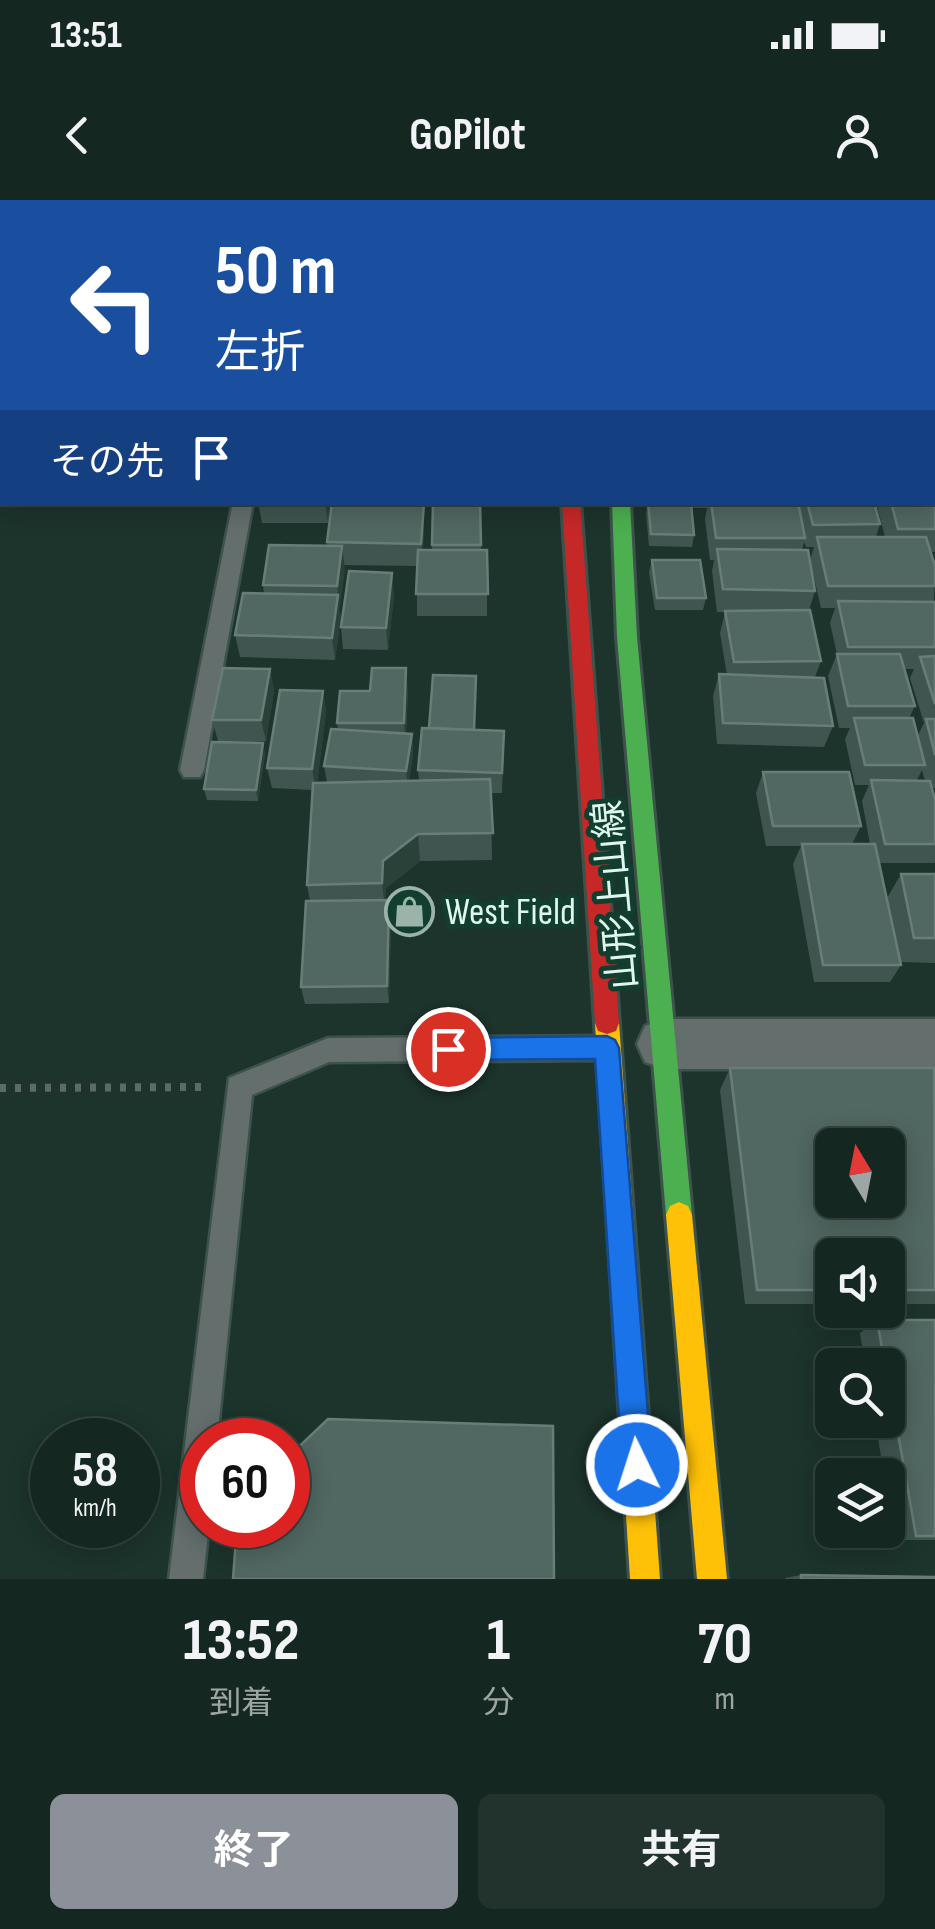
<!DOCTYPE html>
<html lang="ja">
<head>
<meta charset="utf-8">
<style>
  :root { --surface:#152721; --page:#22332e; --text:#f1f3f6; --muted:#9da5a5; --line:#34443f; --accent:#8c9099 }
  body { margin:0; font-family:"Sofia Sans Condensed","Noto Sans JP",sans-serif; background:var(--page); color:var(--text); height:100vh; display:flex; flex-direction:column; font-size:38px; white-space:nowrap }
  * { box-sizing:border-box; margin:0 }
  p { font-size:32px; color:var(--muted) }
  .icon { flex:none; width:55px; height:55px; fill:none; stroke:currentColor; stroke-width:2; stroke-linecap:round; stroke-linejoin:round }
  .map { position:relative; height:1379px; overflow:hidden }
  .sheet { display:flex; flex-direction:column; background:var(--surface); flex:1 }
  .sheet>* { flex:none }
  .hud { position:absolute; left:0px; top:0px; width:935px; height:305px; box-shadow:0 5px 25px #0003,0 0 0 2px var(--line); background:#1a4fa0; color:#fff; overflow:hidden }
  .needle { width:65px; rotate:350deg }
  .controls { position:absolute; left:815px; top:928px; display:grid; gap:20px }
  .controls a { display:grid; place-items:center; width:90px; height:90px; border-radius:15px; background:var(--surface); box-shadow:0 5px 25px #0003,0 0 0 2px var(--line); font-size:50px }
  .speed { position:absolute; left:30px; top:1218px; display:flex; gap:20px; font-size:50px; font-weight:700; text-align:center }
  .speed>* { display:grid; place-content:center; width:130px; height:130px; border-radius:50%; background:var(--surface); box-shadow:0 5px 25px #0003,0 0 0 2px var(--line); line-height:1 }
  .speed small { font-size:25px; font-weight:400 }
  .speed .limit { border:15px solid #d22; background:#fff; color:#111 }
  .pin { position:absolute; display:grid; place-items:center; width:85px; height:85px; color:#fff; margin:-42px; border:5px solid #fff; border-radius:50%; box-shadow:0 2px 10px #0007 }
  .me { position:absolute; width:110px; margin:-55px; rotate:356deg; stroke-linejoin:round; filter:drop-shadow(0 0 8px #0008) }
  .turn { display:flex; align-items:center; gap:35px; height:210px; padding:0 50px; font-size:45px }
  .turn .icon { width:130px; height:130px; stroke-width:2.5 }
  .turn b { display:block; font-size:70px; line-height:85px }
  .then { display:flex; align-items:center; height:95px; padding:0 50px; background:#0003; gap:20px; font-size:38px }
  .eta { display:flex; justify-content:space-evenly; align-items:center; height:170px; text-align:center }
  .eta b { font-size:60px; font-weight:700; line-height:70px }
  .primary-button { display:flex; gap:20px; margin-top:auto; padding:20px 50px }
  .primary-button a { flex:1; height:115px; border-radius:15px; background:var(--accent); color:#fff; font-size:40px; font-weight:700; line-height:115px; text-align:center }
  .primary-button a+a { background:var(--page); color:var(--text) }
  .status { display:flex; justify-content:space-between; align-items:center; height:70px; padding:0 50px; background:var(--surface); direction:ltr }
  .status svg { height:28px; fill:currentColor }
  header { display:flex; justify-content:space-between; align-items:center; height:130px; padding:0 50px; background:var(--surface); font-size:45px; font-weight:700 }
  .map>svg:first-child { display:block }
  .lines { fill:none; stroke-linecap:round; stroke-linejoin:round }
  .lane-casing { stroke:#3d524a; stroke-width:5 }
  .street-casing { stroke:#3d524a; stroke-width:5 }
  .fast-casing { stroke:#3d524a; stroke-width:6 }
  .slow-casing { stroke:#3d524a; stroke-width:6 }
  .jam-casing { stroke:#3d524a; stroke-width:6 }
  .path { stroke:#5d6b68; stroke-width:8; stroke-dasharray:6 9; stroke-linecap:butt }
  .lane { fill:#636e6d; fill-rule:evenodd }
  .street { fill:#636e6d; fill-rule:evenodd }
  .fast { fill:#4caf50; fill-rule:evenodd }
  .slow { fill:#ffc107; fill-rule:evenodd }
  .jam { fill:#c62828; fill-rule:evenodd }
  .wall { fill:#405550; fill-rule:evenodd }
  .shaded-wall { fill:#2a413a }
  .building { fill:#516761; stroke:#687d77; stroke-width:2.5; fill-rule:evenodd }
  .route { fill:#1a73e8; stroke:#114b97; stroke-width:2.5 }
  .labels { text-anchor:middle; stroke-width:10; stroke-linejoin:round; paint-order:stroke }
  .street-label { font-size:38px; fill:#e0f7ed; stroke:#123e30 }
  .poi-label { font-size:38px; fill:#e0f7ed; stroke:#123e30; text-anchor:start }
</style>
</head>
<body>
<div class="status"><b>13:51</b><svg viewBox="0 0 49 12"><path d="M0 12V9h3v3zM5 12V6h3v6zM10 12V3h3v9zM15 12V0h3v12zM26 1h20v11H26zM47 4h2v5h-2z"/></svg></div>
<header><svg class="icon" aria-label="back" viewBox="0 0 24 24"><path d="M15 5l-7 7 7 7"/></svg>GoPilot<svg class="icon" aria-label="person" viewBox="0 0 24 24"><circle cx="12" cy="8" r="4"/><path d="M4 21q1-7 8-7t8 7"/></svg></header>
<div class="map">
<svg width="935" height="1379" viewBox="0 0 935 1379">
  <rect width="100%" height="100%" fill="#1c342c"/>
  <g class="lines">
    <defs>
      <g id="lane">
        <rect x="322" y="0" width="16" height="2"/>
        <polygon points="852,0 868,0 869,2 853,2"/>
        <rect x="0" y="150" width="2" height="11"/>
        <polygon points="932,206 935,207 935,225 932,224"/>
        <polygon points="233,302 253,302 204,570 200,577 184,577 180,570"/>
        <polygon points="607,836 617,839 621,848 617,857 607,860 329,862 252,895 217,1240 202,1240 202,1325 209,1325 203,1379 169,1379 229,878 328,838"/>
      </g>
      <g id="street">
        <rect x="0" y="229" width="2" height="24"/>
        <polygon points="664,819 935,819 935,869 664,869 645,862 637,844 645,826"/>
      </g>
      <g id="fast">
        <rect x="581" y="0" width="14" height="2"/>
        <rect x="932" y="139" width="3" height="10"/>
        <polygon points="612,302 630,302 637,437 692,1015 688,1024 679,1028 670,1024 666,1015 617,437"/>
      </g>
      <g id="slow">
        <polygon points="607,812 616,815 619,823 660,1379 630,1379 595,823 598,815"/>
        <polygon points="679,1002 688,1006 692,1015 727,1379 697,1379 666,1015 670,1006"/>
      </g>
      <polygon id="jam" points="562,302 580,302 619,823 616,831 607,834 598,831 595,823"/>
    </defs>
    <use href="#lane" class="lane-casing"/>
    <use href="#street" class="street-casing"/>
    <use href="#fast" class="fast-casing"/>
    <use href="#slow" class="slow-casing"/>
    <use href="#jam" class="jam-casing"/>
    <polyline class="path" points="0,888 204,887"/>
    <use href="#lane" class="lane"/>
    <use href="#street" class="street"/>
    <use href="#fast" class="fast"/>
    <use href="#slow" class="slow"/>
    <use href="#jam" class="jam"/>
  </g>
  <g class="wall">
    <polygon points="373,0 443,0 442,2 373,2"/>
    <polygon points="893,0 932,0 934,5 935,3 935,58 932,58 932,2 892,2"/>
    <path d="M935,275V352H931L935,366L934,402H935V588H932L934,595L935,593V662L934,663H879L887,698L901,674H935V763L901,762V765L890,782H814L793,664L801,646H766L756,593L763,572L861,626L852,644H870L862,601L869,585H855L845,539L850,528H839L828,476L837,454L830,423L835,408H821L810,360L814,347H806L804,342L802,350L815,391L809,410L821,461L815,477L833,526L824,547L717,544L713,496L719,474L727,475L720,433L725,412H717L712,371L714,360H710L705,319L707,308H691L694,335L692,347L649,346L646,314L648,302H874L880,324L876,337H885L876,302H932ZM904,469H914L910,478L924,523L918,535L909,518L915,506ZM922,570L925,581L917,580Z"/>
    <polygon points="258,302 330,302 328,323 262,323"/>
    <polygon points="433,302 480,302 481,350 487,350 487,416 417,416 417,366 344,365 339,408 341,417 335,460 240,457 235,435 264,393 263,385 327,346 327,342 424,303 424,326 423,350 432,350"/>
    <polygon points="652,360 706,398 703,410 655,410 649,372"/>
    <polygon points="394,395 388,450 343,449 341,427"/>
    <polygon points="270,469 274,491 266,541 218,541 212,520"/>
    <polygon points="408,490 406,534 412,534 413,555 409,581 419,581 418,570 474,530 504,531 502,593 491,593 492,660 420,661 386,688 385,700 391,719 389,803 305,804 301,787 310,701 307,685 313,590 272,588 267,568 323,491 326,512 317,583 327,582 324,566 338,530 337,523 370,491"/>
    <polygon points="263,543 265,554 258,601 207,600 204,589"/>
    <polygon points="730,868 935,872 935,1104 888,1104 888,1055 832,1055 832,1104 745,1104 720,890"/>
    <polygon points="877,1120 935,1120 935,1340 895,1340 888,1295 888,1275 884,1275 875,1220 888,1220 888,1165 865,1165 860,1133"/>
    <polygon points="801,1375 935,1379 785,1379 785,1378"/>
  </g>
  <g class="shaded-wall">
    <polygon points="325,302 330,302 328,323"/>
    <polygon points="424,303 424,326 422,366 421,344"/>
    <polygon points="342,346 345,369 340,408 337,386"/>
    <polygon points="392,373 394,395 388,450 386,428"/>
    <polygon points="338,395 341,417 335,460 332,438"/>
    <polygon points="406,468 408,490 405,544 404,523"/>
    <polygon points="270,469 274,491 266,541 261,520"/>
    <polygon points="323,491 326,512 316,590 312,569"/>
    <polygon points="412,534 413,555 408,591 406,571"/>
    <polygon points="263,543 265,554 258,601 256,590"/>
    <polygon points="418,634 420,661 386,688 385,709 382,683 383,661"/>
    <polygon points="389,700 391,719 389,803 387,786"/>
  </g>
  <g class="building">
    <polygon points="620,0 836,0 836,2 621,2"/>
    <polygon points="897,0 932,0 935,6 935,34 932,34 932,2 898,2"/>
    <polygon points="932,275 935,275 935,329 898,329 891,302 932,302"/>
    <polygon points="332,302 424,303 421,344 327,342"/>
    <polygon points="433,302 480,302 481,345 432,345"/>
    <polygon points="648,302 691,303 694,335 651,334"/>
    <polygon points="711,302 798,302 805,338 716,338"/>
    <polygon points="807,302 874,302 880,324 813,325"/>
    <polygon points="817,337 926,337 935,366 935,386 828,386"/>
    <polygon points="269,345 342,346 337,386 263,385"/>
    <polygon points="717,349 808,350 815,391 723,389"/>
    <polygon points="418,350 487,350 488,394 416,394"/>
    <polygon points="652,360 700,360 706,398 657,398"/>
    <polygon points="349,371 392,373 386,428 341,427"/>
    <polygon points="243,393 338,395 332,438 235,435"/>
    <polygon points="838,401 935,402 935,447 848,447"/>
    <polygon points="810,410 821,461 734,462 725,411"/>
    <polygon points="837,454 900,454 915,506 848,506"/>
    <polygon points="935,456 935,504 920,457"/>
    <polygon points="223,468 270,469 261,520 212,520"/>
    <polygon points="372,468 406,468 404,523 337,523 340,491 370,491"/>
    <polygon points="719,474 824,478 833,526 723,523"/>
    <polygon points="433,475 476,476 474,530 429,528"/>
    <polygon points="280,490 323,491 312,569 267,568"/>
    <polygon points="854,518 913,518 925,565 865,565"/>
    <polygon points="926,519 935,519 935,555"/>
    <polygon points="422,528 504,531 502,573 418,570"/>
    <polygon points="331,529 412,534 406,571 324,566"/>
    <polygon points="212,542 263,543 256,590 204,589"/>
    <polygon points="763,572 849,572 861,626 773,626"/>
    <polygon points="490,579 493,633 418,634 383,661 382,683 307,685 313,583"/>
    <polygon points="871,580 930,581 935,600 935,644 885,644"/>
    <polygon points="802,644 875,644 901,765 823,765"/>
    <polygon points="901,674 935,674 935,738 914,738"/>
    <polygon points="389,700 387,786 301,787 306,701"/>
    <path d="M730,868H934L935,1090H888V1055H832V1090H757ZM832,945H888V1000H832Z"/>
    <polygon points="877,1120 935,1120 935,1336 916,1336 888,1176 888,1165 885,1165"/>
    <polygon points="328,1219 553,1226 554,1379 233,1379 237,1325 288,1325 288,1257"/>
    <polygon points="801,1375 935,1377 935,1379 801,1379"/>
  </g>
  <polygon class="route" points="607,836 615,840 619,848 652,1265 647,1276 637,1280 626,1276 622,1265 595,859 448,860 439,857 435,849 439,841 448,838"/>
  <defs>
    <symbol id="shop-ring" viewBox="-11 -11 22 22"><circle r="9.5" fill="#123e30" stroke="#9bb3a9" stroke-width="1.5"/><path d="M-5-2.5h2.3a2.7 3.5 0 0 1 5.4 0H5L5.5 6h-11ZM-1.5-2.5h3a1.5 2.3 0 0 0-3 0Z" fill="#9bb3a9"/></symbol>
  </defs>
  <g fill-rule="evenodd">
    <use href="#shop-ring" x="382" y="684" width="55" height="55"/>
  </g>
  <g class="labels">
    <g class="street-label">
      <text transform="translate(615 695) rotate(-95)" y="13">山形上山線</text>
    </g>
    <g class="poi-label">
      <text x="445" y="724">West Field</text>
    </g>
  </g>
</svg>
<div class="controls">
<a><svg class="needle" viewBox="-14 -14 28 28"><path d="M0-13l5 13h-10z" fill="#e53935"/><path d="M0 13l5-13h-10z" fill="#9da5a5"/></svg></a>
<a><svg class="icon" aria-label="sound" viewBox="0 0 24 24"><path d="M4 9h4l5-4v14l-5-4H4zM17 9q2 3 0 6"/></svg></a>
<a><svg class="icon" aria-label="search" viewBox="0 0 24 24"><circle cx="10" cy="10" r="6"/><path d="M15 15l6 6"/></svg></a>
<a><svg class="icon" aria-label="layers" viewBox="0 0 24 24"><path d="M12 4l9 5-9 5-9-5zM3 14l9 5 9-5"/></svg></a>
</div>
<div class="speed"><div>58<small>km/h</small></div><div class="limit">60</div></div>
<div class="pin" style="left:448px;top:849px;background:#d93025"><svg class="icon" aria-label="arrive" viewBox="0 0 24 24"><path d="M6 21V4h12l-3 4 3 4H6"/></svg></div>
<svg class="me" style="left:637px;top:1265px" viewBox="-20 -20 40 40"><circle r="17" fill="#1a73e8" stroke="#fff" stroke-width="3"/><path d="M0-11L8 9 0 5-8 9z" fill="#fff"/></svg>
<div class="hud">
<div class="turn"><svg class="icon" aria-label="left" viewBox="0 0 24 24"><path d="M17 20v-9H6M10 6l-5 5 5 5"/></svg><div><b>50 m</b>左折</div></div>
<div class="then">その先<svg class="icon" aria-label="arrive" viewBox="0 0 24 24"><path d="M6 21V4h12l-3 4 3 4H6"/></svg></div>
</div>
</div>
<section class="sheet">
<div class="eta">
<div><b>13:52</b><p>到着</p></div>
<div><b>1</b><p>分</p></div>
<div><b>70</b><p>m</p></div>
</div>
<div class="primary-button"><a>終了</a><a>共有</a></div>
</section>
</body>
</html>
